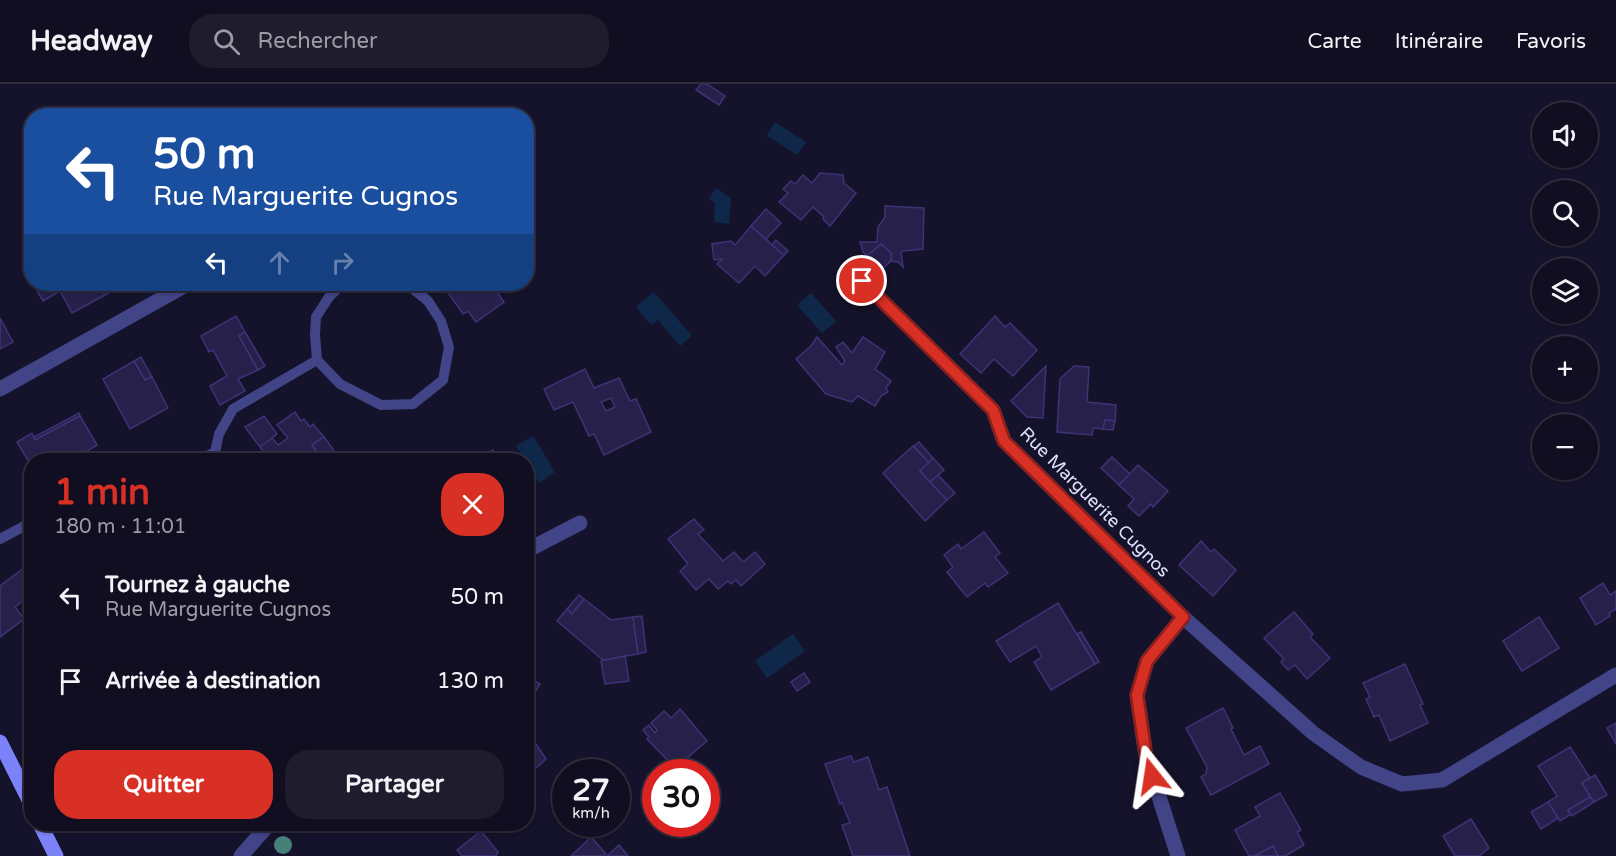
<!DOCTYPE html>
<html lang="fr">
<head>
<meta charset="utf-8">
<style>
  :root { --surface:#100e20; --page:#1e1c2d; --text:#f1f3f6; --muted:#9c9ca5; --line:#302e3e; --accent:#d93025 }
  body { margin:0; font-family:"Varela Round",sans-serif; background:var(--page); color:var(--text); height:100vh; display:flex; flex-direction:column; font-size:22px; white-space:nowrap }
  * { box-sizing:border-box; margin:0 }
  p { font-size:20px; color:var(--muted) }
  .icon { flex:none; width:33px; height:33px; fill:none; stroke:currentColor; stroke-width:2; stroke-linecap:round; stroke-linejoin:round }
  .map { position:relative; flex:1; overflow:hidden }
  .sheet { position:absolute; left:24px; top:369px; width:510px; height:378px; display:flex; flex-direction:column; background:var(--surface); border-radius:24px; box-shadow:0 2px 4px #0004,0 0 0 2px var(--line) }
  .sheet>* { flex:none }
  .banner { position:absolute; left:24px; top:24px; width:510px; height:183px; border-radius:24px; box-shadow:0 2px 4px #0004,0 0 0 2px var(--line); background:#1a4fa0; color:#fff; overflow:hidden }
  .controls { position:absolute; left:1532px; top:18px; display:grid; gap:12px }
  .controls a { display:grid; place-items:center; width:66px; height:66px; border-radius:50%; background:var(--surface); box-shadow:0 2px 4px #0004,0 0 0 2px var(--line); font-size:30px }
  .speed { position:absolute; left:552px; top:675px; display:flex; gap:12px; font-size:30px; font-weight:700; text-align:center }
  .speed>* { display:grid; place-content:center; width:78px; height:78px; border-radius:50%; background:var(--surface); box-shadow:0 2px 4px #0004,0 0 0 2px var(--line); line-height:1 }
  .speed small { font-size:15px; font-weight:400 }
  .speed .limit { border:9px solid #d22; background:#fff; color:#111 }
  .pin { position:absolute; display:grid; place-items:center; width:51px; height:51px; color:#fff; margin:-26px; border:3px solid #fff; border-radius:50%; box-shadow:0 2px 6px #0007 }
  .me { position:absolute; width:66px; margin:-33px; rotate:345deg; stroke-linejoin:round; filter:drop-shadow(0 0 4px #0008) }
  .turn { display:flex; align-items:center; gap:21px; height:126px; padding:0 30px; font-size:27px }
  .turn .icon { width:78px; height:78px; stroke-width:2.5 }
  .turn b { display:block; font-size:42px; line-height:51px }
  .lanes { display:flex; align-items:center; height:57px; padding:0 30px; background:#0003; justify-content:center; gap:30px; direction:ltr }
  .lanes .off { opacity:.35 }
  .round { display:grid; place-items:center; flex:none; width:63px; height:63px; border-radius:24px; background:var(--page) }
  .headline { display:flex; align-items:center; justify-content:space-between; height:102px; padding:0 30px }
  h1 { font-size:36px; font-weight:700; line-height:45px; color:var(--accent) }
  .action { display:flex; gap:12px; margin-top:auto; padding:12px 30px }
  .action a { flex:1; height:69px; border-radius:24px; background:var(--accent); color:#fff; font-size:24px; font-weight:700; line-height:69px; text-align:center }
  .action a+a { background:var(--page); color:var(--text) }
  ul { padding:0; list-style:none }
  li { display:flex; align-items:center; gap:18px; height:84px; padding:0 30px }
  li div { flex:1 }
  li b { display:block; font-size:22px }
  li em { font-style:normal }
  header { display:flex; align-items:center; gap:36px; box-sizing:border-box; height:84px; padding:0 30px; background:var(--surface); border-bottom:2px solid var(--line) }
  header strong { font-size:28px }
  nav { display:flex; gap:33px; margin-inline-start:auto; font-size:21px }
  .search { width:420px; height:54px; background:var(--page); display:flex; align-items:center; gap:15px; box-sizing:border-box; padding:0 21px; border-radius:24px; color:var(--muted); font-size:22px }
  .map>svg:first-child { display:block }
  .water { fill:#0f2849 }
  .building { fill:#26204b; stroke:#3c3476; stroke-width:1.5; fill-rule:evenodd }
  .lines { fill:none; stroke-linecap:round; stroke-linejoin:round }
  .lane { stroke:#414487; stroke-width:10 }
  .street { stroke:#414487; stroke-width:15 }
  .secondary { stroke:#7c82f8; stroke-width:15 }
  .tree { fill:#458178 }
  .route-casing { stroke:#8d1f18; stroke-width:15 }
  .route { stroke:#d93025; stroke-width:10 }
  .labels { text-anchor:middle; stroke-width:6; stroke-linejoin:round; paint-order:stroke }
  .street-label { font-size:18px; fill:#e0dffd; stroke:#15132b }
</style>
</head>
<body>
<header>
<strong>Headway</strong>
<div class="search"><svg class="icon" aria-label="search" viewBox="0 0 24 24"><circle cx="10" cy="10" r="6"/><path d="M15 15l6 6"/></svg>Rechercher</div>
<nav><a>Carte</a><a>Itinéraire</a><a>Favoris</a></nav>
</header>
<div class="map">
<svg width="1616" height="772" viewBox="0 0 1616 772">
  <rect width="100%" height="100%" fill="#15132b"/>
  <g class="water">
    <polygon points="775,38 806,58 797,71 767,52"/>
    <polygon points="716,104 731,114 729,140 714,138 715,119 709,115"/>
    <polygon points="654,208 692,252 680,262 658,236 651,241 636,223"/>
    <polygon points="811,209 836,237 822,249 797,221"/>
    <polygon points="533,352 555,388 539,399 527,379 526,376 525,376 516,362"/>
    <polygon points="793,550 805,567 767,594 755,577"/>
  </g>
  <g class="building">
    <polygon points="701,0 707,0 725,12 719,21 696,6"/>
    <polygon points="820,89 843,91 844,99 856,109 830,142 823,135 824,133 813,123 801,136 779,118 788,109 783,105 791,97 795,100 803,91 812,99"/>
    <polygon points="885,122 924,124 923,165 903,167 901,168 903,183 898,178 891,177 891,169 881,160 867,172 863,168 860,158 877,158 878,143 885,133"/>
    <polygon points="766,125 781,139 766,155 751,142"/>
    <polygon points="751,142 784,171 765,192 755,182 739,199 717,180 722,175 714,176 712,160 731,157 735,161"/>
    <polygon points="776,156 788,167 784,171 772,161"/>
    <polygon points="881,160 891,169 891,177 881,186 867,172"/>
    <polygon points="33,200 125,200 72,229 60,207 43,217"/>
    <polygon points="442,200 509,200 497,208 504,218 476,238 468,227 463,230"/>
    <polygon points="236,232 245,248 239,252 258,286 238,295 245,307 220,321 210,302 227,292 213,266 209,268 201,252"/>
    <polygon points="995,232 1005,243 1010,239 1037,266 1013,292 994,275 981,289 960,270"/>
    <polygon points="0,234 13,258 0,265"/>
    <polygon points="245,248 265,282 258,286 239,252"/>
    <polygon points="817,253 842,281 845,277 836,263 843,258 852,269 863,253 885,268 875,285 891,297 886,304 888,308 881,312 875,322 858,312 852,318 826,310 796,275 811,262"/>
    <polygon points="141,273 152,293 145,296 134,277"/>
    <polygon points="134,277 145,296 152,293 168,324 130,345 103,295"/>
    <polygon points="1046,282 1043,334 1027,333 1011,317"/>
    <polygon points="1074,282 1089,283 1087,318 1116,321 1115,337 1105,336 1103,345 1093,344 1092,351 1057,348 1060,295"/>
    <path d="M585,285L594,304L619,294L630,317L636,315L651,348L604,371L594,350L589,352L573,318L554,326L544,305ZM611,314L615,323L606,327L601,318Z"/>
    <polygon points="295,328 301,337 304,335 310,343 313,340 324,353 312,361 323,376 269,376 260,363 272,354 278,361 288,354 277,341"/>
    <polygon points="79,329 80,332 35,356 34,353"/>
    <polygon points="80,332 97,361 84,369 83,367 65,376 32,376 32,383 17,358 32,349 35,356"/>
    <polygon points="264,332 277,350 260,363 245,343"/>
    <polygon points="1105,336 1115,337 1113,346 1103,345"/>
    <polygon points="324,353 335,368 323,376 312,361"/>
    <polygon points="919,358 933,374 929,379 914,362"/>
    <polygon points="913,362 929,379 920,387 947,416 925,437 883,389"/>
    <polygon points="493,366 498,376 475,376"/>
    <polygon points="1112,373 1130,390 1119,401 1101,384"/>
    <polygon points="933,374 944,386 930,398 920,387"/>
    <polygon points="1138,381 1168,407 1153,423 1151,420 1139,432 1128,422 1134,415 1119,401"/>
    <polygon points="938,391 955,409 947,416 930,398"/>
    <polygon points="694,435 704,446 698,450 723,477 734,468 743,478 755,468 765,480 741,502 736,496 731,500 728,497 718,505 709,495 696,506 680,487 688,480 668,455"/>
    <polygon points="984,448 1000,469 995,473 1008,489 988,503 985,499 967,513 947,488 953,483 944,471 958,460 961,465"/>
    <polygon points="1201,457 1211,468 1214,465 1236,486 1213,512 1179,481"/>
    <polygon points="32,478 32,510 15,523 24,535 0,553 0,502"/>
    <polygon points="1603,499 1610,511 1616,507 1616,525 1609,529 1610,532 1596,541 1580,514"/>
    <polygon points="579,511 584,515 572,530 567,525"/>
    <polygon points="584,515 611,536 633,533 638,570 603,576 557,537 567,525 572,530"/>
    <polygon points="1058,519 1095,580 1051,606 1034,578 1042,573 1036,562 1010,578 996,557"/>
    <polygon points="1294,528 1313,550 1310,553 1330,574 1307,595 1295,581 1288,586 1281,578 1284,575 1264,554"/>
    <polygon points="642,532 646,568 638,570 633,533"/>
    <polygon points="1539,533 1559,564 1522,587 1503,557"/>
    <polygon points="1081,548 1099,578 1095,580 1077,550"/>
    <polygon points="625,572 629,597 605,600 601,577"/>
    <polygon points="1405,580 1423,620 1420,621 1428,639 1390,657 1379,631 1374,633 1366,615 1370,613 1363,599"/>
    <polygon points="804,589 810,598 797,607 791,598"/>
    <polygon points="526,592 540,600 526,622"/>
    <polygon points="1223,624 1233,644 1231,645 1244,671 1260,662 1269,680 1211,711 1201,693 1206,690 1207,683 1186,644"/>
    <polygon points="680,625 707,657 675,684 647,655 649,653 643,646 649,641 655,649 657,646 651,639 664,627 671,634"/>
    <polygon points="1616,639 1616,660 1607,644"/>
    <polygon points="531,653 546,675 535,685 526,673 526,657"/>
    <polygon points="1570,663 1590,694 1582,699 1590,713 1568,726 1571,730 1560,737 1548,718 1557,712 1538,682"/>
    <polygon points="851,672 854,678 868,673 879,706 887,703 910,772 853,772 842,741 850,739 842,719 840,720 825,680"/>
    <polygon points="1595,691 1607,711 1594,718 1582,699"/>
    <polygon points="1280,709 1301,746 1297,748 1304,761 1285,772 1278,772 1273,762 1255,772 1249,772 1235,746 1260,732 1255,723"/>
    <polygon points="1590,713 1594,718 1572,732 1568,726"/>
    <polygon points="1548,718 1558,734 1541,745 1531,728"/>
    <polygon points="1471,735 1489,764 1479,772 1455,772 1443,752"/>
    <polygon points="481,747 498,768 496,772 462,772 457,766"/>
    <polygon points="591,753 606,770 603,772 571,772"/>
    <polygon points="619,761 628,772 607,772"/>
    <polygon points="1273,762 1278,772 1255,772"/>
  </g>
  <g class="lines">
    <g class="lane">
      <polyline points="342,200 329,213 316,233 315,251 317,276 340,300 381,321 413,320 443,296 449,263 441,237 428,217 407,200"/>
      <polyline points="200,376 215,368 219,350 233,325 317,276"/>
      <polyline points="0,455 32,438"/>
    </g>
    <g class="street">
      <polyline points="862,197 993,326 1004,357 1183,533 1313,649 1361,683 1402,700 1442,696 1616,591"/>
      <polyline points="0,305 186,201"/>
      <polyline points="526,467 580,439"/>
      <polyline points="241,772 269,740"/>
      <polyline points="1178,772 1146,672 1137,611 1147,577 1183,533"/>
    </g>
    <g class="secondary">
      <polyline points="0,658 32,722"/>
      <polyline points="40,740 56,772"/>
    </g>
  </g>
  <circle class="tree" cx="283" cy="761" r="9"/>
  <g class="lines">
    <defs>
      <polyline id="route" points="862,197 993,326 1004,357 1183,533 1147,577 1137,611 1146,672 1152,692"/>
    </defs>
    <use href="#route" class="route-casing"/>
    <use href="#route" class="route"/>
  </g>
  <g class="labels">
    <g class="street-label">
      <text transform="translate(1095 418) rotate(45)" y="6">Rue Marguerite Cugnos</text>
    </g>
  </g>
</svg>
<div class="controls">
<a><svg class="icon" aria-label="sound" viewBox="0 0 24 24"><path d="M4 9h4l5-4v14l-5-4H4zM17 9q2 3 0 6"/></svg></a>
<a><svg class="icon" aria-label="search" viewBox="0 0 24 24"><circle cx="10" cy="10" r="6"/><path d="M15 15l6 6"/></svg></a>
<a><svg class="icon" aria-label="layers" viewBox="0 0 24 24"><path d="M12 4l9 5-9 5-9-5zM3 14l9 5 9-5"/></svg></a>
<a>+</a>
<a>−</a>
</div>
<div class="speed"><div>27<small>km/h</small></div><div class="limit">30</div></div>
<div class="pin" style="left:862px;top:197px;background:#d93025"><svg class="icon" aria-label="arrive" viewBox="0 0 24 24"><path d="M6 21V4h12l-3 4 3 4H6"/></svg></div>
<svg class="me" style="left:1152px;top:692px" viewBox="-20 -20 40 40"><path d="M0-17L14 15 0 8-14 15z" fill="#d93025" stroke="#fff" stroke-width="4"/></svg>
<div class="banner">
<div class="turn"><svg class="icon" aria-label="left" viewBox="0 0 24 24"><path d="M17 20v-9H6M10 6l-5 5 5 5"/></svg><div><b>50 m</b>Rue Marguerite Cugnos</div></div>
<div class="lanes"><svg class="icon" aria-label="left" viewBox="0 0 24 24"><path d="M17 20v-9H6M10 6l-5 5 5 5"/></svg><svg class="icon off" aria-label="ahead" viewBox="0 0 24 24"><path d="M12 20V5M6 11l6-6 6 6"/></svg><svg class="icon off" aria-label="right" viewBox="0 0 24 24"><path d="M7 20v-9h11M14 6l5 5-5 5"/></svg></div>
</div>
<section class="sheet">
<div class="headline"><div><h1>1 min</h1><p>180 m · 11:01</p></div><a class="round" style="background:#d93025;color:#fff"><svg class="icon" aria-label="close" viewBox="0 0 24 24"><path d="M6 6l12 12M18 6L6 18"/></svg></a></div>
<ul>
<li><svg class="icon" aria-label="left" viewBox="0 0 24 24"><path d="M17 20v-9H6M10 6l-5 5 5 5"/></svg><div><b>Tournez à gauche</b><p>Rue Marguerite Cugnos</p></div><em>50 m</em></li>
<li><svg class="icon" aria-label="arrive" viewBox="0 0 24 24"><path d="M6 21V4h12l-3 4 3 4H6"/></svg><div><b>Arrivée à destination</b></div><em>130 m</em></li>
</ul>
<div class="action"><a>Quitter</a><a>Partager</a></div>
</section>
</div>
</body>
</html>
